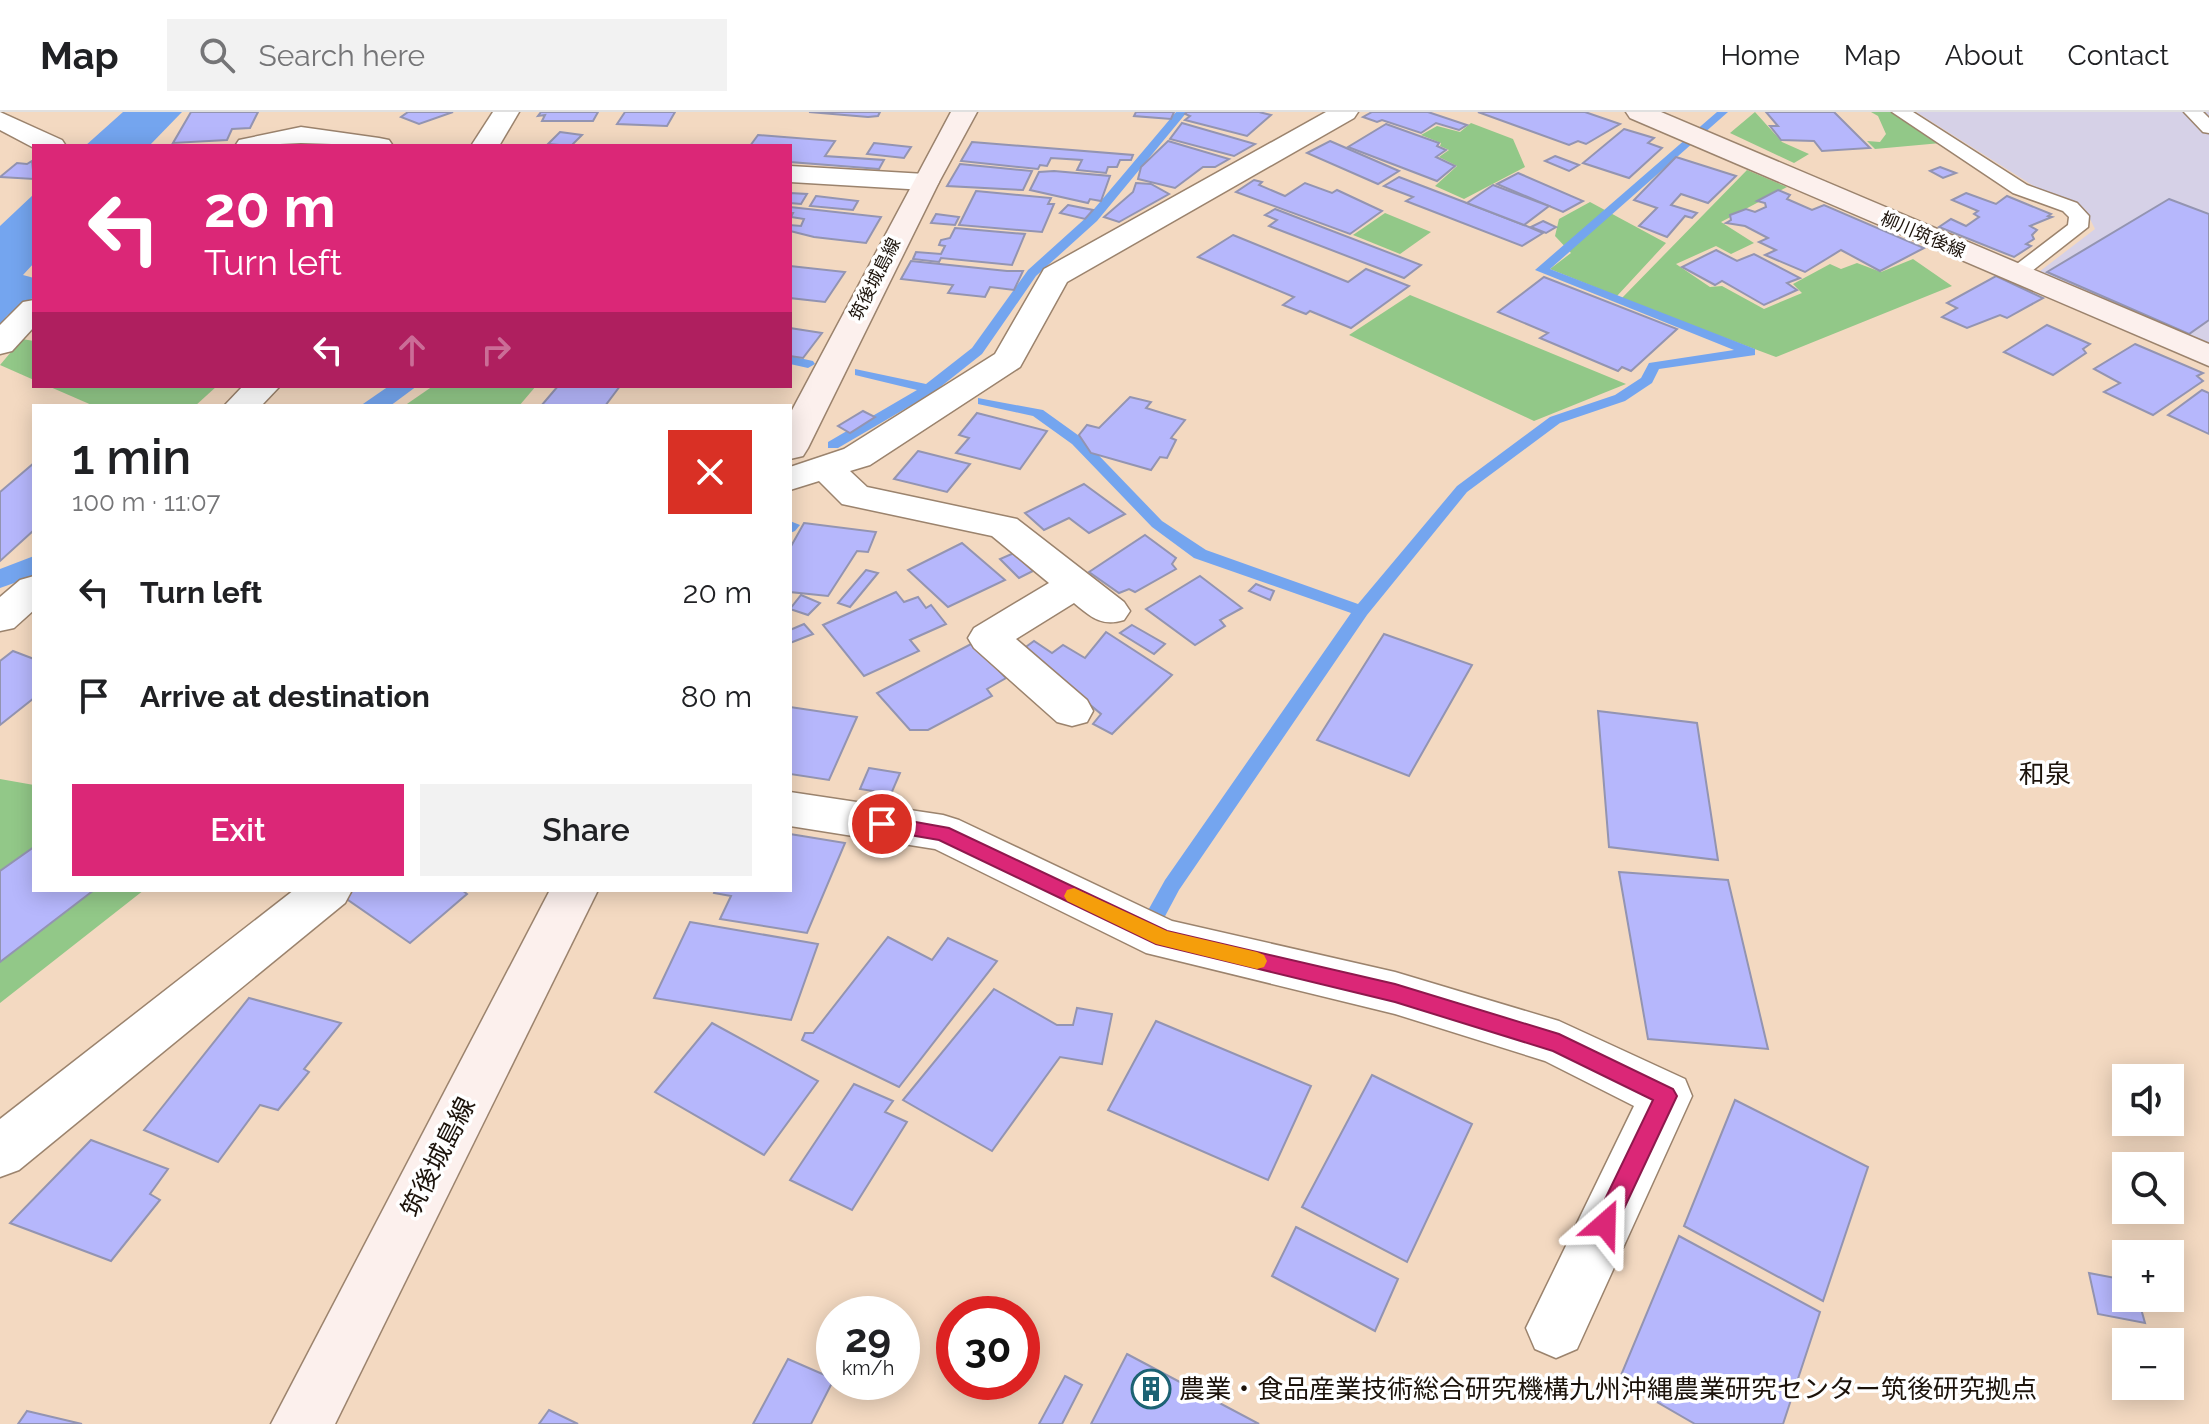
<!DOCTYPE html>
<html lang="en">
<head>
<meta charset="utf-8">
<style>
  :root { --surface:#fff; --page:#f2f2f2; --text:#202124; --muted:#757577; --line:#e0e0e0; --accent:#db2777 }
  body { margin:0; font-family:Raleway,"Noto Sans JP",sans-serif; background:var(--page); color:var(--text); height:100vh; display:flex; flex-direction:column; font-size:30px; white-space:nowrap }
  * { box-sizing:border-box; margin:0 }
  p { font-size:26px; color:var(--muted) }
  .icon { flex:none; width:44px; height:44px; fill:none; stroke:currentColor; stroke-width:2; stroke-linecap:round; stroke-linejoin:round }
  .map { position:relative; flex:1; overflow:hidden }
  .drawer { position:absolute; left:32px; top:292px; width:760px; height:488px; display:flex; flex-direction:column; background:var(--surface); border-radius:0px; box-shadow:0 4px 20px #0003 }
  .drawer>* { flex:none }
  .hud { position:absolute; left:32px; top:32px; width:760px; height:244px; border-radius:0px; box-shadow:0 4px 20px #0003; background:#db2777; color:#fff; overflow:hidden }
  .fabs { position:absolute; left:2112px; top:952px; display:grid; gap:16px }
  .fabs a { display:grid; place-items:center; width:72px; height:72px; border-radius:0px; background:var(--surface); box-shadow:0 4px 20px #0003; font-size:40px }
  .speed { position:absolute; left:816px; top:1184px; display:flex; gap:16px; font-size:40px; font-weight:700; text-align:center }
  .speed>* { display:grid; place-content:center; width:104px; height:104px; border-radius:50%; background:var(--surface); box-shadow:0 4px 20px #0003; line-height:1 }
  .speed small { font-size:20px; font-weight:400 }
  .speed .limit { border:12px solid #d22; background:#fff; color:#111 }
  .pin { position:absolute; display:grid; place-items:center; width:68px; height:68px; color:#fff; margin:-34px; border:4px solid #fff; border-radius:50%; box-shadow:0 2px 8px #0007 }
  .me { position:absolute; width:88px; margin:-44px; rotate:25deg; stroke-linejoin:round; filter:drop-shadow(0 0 6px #0008) }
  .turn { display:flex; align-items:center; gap:28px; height:168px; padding:0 40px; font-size:36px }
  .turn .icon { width:104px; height:104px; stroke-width:2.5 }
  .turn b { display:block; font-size:56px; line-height:68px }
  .lanes { display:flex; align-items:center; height:76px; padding:0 40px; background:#0003; justify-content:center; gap:40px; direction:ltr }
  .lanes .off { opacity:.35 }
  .round { display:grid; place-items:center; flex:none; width:84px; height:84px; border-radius:0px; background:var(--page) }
  .head { display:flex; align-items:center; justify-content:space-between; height:136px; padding:0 40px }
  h1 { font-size:48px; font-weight:600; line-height:60px }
  .cta { display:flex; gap:16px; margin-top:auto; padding:16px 40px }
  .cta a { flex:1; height:92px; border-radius:0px; background:var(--accent); color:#fff; font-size:32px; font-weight:600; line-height:92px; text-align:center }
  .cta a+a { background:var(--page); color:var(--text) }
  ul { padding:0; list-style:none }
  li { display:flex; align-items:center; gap:24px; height:104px; padding:0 40px }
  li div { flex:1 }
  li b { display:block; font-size:30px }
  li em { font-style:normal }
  header { display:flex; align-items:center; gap:48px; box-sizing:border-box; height:112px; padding:0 40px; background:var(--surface); border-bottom:2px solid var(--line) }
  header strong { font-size:38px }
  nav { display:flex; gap:44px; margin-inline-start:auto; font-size:28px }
  .search { width:560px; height:72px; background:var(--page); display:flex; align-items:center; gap:20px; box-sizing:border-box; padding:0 28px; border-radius:0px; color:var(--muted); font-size:30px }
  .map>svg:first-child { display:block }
  .industrial { fill:#d6d1e7 }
  .green { fill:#92c888 }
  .water { fill:#74a5ef }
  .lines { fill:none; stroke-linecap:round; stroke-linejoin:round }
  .stream { fill:#74a5ef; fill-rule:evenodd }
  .building { fill:#b6b7fc; stroke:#9394b1; stroke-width:2 }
  .service-casing { stroke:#9b836d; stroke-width:3 }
  .minor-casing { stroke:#9b836d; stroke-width:3 }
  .tertiary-casing { stroke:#9b836d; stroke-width:3 }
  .secondary-casing { stroke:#9b836d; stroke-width:3 }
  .service { fill:#fff; fill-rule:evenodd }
  .minor { fill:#fff; fill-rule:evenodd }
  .tertiary { fill:#fff; fill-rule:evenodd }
  .secondary { fill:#fcf0ed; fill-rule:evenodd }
  .route { fill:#db2777; stroke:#8e194d; stroke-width:2 }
  .slow { fill:#f59e0b }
  .labels { text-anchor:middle; stroke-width:7; stroke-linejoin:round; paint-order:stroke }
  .far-street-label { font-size:18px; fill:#1c130b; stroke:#fff }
  .quarter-label { font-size:26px; fill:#1c130b; stroke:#fff }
  .near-street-label { font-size:26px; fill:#1c130b; stroke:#fff }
  .near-poi-label { font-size:26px; fill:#1c130b; stroke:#fff; text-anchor:start }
</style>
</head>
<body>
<header>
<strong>Map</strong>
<div class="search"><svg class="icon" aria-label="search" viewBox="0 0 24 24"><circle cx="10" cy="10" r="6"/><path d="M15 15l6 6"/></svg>Search here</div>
<nav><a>Home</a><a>Map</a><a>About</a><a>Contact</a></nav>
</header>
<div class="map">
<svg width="2209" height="1312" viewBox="0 0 2209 1312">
  <rect width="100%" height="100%" fill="#f3d9c1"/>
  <polygon class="industrial" points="1916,0 2209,0 2209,237 2035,163 2095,117 2085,97 2035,75"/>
  <g class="green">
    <polygon points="1755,0 1782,30 1809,42 1794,51 1730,21"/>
    <polygon points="1871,0 1893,0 1941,31 1875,37 1867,29 1880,30 1886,22 1878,4"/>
    <polygon points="1471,11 1513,27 1525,55 1464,87 1435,74 1457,54 1439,45 1449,38 1440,34 1441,31 1421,23 1437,14 1460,20"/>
    <polygon points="1747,58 1787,75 1721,110 1754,131 1731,142 1716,134 1676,152 1710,175 1722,174 1764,197 1802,181 1793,172 1830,152 1841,157 1857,151 1881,160 1913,147 1952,174 1776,245 1621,187"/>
    <polygon points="1590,90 1666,131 1617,184 1550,157 1571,141 1555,124 1559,107"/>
    <polygon points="1385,101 1431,120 1400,142 1353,123"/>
    <polygon points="1410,183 1626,272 1534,309 1349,223"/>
    <polygon points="22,227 34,229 34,268 0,253"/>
    <polygon points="48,274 217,274 195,294 94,294"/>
    <polygon points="433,274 536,274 519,294 404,294"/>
    <polygon points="0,667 34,673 34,778 144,778 0,891"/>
  </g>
  <g class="water">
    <polygon points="123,0 182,0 149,34 85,34"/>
    <polygon points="34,82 34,151 23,163 34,166 34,185 7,204 0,213 0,114"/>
    <polygon points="389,274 417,274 390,294 360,294"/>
    <polygon points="34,444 34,464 0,476 0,457"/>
  </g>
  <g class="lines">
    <g class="stream">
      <polygon points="1176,0 1187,0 1097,109 1036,164 982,242 934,280 838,336 828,336 828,330 917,278 855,263 855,257 926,272 972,236 1028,158 1089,103"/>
      <polygon points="1717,0 1728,0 1550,157 1755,237 1755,243 1659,257 1652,271 1625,289 1560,311 1467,380 1367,503 1179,778 1163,808 1156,810 1149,808 1146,802 1165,768 1351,501 1194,446 1152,415 1072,332 1033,304 978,292 978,286 1043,298 1082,326 1162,409 1206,438 1358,492 1457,374 1550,305 1615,283 1641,266 1649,251 1734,238 1535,158"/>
      <polygon points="790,244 813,249 815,252 808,256 790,252"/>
      <polygon points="790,409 800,413 795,419 790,421"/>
    </g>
  </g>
  <g class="building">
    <polygon points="191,0 258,0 250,16 232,17 227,28 173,31"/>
    <polygon points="408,0 453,0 419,12 401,5"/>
    <polygon points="541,0 598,0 593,9 542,9 545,3 538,4"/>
    <polygon points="625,0 675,0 667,14 617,12"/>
    <polygon points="809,0 880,0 878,4 868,5"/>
    <polygon points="1136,0 1174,0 1171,7 1134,4"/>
    <polygon points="1187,0 1259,0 1271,3 1247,24 1185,8 1190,4 1185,2"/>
    <polygon points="1372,0 1428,0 1467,13 1459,18 1436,11 1421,21 1382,8 1377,10 1363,5"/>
    <polygon points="1478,0 1585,0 1620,12 1586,32 1578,29 1569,33"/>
    <polygon points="1766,0 1834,0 1870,36 1822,39 1814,29 1781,28 1770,14 1778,14"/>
    <polygon points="1182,11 1255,32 1234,44 1170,27"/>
    <polygon points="1386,12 1439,31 1437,34 1446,38 1436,45 1455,54 1437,69 1348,35"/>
    <polygon points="1624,17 1654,26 1648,31 1662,36 1629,66 1583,51"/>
    <polygon points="560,20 582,23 571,34 548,32"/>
    <polygon points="758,23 835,29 825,44 884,48 879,57 790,50 790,34 750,34"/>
    <polygon points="1168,29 1229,47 1215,55 1203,55 1175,76 1138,67 1141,55"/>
    <polygon points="1330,29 1399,59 1378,72 1307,41"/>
    <polygon points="972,30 1133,43 1131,48 1120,48 1117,55 1108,55 1106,61 1077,58 1082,48 1051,46 1047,54 1040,53 1038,57 961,49"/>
    <polygon points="874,31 911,35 904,46 867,42"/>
    <polygon points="1555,44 1579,53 1569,59 1545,49"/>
    <polygon points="1676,45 1736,64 1708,91 1681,82 1671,93 1697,101 1692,106 1685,104 1667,125 1639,114 1657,96 1634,88"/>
    <polygon points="32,49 34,67 0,65 17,51 27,52"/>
    <polygon points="960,52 1032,59 1023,78 947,74"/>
    <polygon points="1940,55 1956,61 1943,66 1930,59"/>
    <polygon points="1054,59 1110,64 1101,89 1090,87 1088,91 1030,78 1039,60"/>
    <polygon points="1518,61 1583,89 1563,100 1497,72"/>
    <polygon points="1399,65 1524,113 1543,121 1522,134 1406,89 1413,85 1384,74"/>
    <polygon points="1254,68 1262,70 1259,73 1285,84 1305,71 1332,81 1337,78 1382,99 1350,122 1236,80"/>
    <polygon points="1136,71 1151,72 1169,82 1119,110 1104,105 1133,80"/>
    <polygon points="1493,73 1549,94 1524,113 1467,91"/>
    <polygon points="1778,78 1790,83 1787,87 1812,98 1824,93 1924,136 1880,159 1841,138 1805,160 1765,143 1776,138 1759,130 1768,126 1745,114 1726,111 1731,108 1730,103 1746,97 1755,100 1766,95 1765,91 1757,89"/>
    <polygon points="976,79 1051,86 1048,92 1054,92 1042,120 959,113"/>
    <polygon points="790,81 807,82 801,92 790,91"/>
    <polygon points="1966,81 1996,92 2007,84 2051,102 2048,104 2052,105 2030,114 2037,118 2032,123 2034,127 2026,132 2031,134 2014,145 1939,115 1951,107 1966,114 1979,105 1974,102 1978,99 1952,88"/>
    <polygon points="816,84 858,89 853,98 810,94"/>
    <polygon points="2169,87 2209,102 2209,208 2189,222 2047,160"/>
    <polygon points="1068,93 1093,98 1085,107 1060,101"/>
    <polygon points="790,95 881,105 866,131 814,125 790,119 790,113 801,114 804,107 791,105 793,101 790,101"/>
    <polygon points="1275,97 1421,153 1404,166 1269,114 1277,108 1265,103"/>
    <polygon points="936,102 959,105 955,113 931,111"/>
    <polygon points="1543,109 1556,115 1546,121 1531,115"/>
    <polygon points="955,116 1025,122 1012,153 941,146 939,150 913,147 916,140 941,142 945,134 939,133 941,128 950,126"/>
    <polygon points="1233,123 1348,170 1366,157 1409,174 1351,216 1310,199 1306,202 1283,193 1294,185 1198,145"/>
    <polygon points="1716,138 1737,149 1754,142 1800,166 1787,171 1797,178 1764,193 1722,169 1715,173 1682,155"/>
    <polygon points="911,149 1007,159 1023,159 1014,178 990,175 985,185 948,181 953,173 901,167"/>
    <polygon points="790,154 845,160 825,190 790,186"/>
    <polygon points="1996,164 2043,186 2007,206 2000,203 1967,216 1942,205 1957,196 1947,191"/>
    <polygon points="1544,165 1677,217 1631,259 1622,255 1618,259 1540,226 1548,221 1498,200"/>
    <polygon points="2047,213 2090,232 2083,237 2086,241 2053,263 2004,240"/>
    <polygon points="790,216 822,221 803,246 790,244"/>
    <polygon points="2135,232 2203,261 2197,264 2203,269 2153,303 2104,280 2120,271 2094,257"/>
    <polygon points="558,274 620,274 605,294 541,294"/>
    <polygon points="2202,278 2209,281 2209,322 2168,303"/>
    <polygon points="1130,285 1151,290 1146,296 1185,308 1171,326 1176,328 1167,346 1160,345 1151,358 1091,341 1079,323 1087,313 1099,316"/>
    <polygon points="863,299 875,305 850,321 838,314"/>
    <polygon points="977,301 1047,319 1020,357 956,341 969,326 959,323"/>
    <polygon points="918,339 970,352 947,380 894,367"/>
    <polygon points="34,351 34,418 0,449 0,380"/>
    <polygon points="1084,372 1125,402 1089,421 1069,406 1044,418 1025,401"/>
    <polygon points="804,411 876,420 868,440 857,439 828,484 790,480 790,436"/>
    <polygon points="1145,423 1176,446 1172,452 1176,457 1135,480 1129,477 1119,481 1089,460"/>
    <polygon points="962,431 1005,468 948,495 908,458"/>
    <polygon points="1014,441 1033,459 1019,466 1000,447"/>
    <polygon points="866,458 878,461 850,495 838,491"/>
    <polygon points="1200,464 1242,496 1220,508 1225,514 1195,533 1146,497"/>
    <polygon points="1256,472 1274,479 1270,488 1249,479"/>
    <polygon points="896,480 904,490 918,485 926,496 931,493 946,512 910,528 919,539 864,564 823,513"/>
    <polygon points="801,483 820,491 808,503 790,497"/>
    <polygon points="804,512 813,522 790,531 790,518"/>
    <polygon points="1132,513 1165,532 1154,542 1120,521"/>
    <polygon points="1106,520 1172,563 1112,622 1093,612 1101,602 1023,537 1034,529 1052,541 1063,533 1085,546"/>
    <polygon points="1384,522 1472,553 1409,664 1317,628"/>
    <polygon points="973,531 1006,566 987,577 992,584 928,618 910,618 877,581"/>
    <polygon points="13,539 34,547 34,586 0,613 0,549"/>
    <polygon points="790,595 857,605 829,668 790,662"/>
    <polygon points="1598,599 1697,611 1718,748 1609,735"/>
    <polygon points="869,656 900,661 891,682 860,677"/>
    <polygon points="790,722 845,731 807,821 720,807 731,784 714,781 715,778 790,778"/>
    <polygon points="34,735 34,778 94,778 0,850 0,759"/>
    <polygon points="1619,760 1728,768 1768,937 1648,927"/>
    <polygon points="343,778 462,778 467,782 410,831 338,781"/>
    <polygon points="690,810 818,832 791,908 654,886"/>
    <polygon points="888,825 932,848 948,826 997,849 899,975 802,928 805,921 813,921"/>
    <polygon points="994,877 1057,913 1073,913 1077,896 1112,902 1102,952 1060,945 992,1039 903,988"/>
    <polygon points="249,886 341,911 304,957 309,960 278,998 260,993 218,1050 144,1018"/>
    <polygon points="1156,909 1311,974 1268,1068 1108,998"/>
    <polygon points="712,911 818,969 764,1043 655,980"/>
    <polygon points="1372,963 1472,1012 1407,1150 1302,1095"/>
    <polygon points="854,972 893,989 885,1000 907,1010 852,1098 790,1068"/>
    <polygon points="1735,988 1868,1055 1823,1189 1684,1114"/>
    <polygon points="91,1028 168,1057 150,1082 160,1088 111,1149 10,1111"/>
    <polygon points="1296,1115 1398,1167 1375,1219 1272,1164"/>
    <polygon points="1679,1124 1820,1200 1783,1312 1695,1312 1619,1268"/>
    <polygon points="2089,1161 2126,1168 2126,1186 2138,1186 2145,1211 2098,1202"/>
    <polygon points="1127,1242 1259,1312 1091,1312"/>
    <polygon points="788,1247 834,1267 811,1312 753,1312"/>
    <polygon points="1065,1264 1082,1273 1062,1312 1039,1312"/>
    <polygon points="549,1298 578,1312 539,1312"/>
    <polygon points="27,1299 82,1312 18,1312"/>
  </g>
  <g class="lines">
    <defs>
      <g id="service">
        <polygon points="1892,0 1913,0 2027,73 2077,91 2089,104 2088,115 2023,166 2009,166 2006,162 2009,158 2068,113 2069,105 2063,99 2013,81"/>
        <polygon points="2184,0 2203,0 2209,6 2209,21 2203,20"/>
      </g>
      <g id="minor">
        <polygon points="0,0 62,28 66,34 34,36 0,18"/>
        <path d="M1326,0H1358L1354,6L1067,170L1020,255L870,353L850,359L867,375L1017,407L1124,490L1130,499L1124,508C1101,515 1091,505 1074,491L1016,527L1087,588L1093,599L1087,610L1072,614L1057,610L974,536L968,526L974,516L1049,471L992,424L842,392L819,369L790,378V355L844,337L995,242L1044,157Z"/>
        <polygon points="301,15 379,26 389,28 393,34 301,31 235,34 239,28"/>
        <polygon points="34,188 34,215 12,239 0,242 0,213 23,190"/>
        <polygon points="790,680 943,703 959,708 1172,809 1395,860 1559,909 1685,967 1692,984 1577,1237 1556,1246 1535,1237 1526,1216 1634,994 1545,949 1395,902 1146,841 935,737 790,714"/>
        <polygon points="294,778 352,778 345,791 19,1058 0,1065 0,1007"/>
      </g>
      <g id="tertiary">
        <polygon points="493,0 519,0 499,34 471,34"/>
        <polygon points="790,54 925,62 935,64 939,70 935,76 925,78 790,70"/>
        <polygon points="243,274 280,274 261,294 224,294"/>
        <polygon points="34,464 34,498 14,516 0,519 0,485 20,468"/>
      </g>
      <g id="secondary">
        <polygon points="951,0 977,0 939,70 808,336 803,344 790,347 790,302"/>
        <polygon points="1626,0 1661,0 2209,232 2209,254 1630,6"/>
        <polygon points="550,778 598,778 335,1312 271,1312"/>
      </g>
    </defs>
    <use href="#service" class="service-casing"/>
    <use href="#minor" class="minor-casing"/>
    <use href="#tertiary" class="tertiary-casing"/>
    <use href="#secondary" class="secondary-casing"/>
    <use href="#service" class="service"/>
    <use href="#minor" class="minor"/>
    <use href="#tertiary" class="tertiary"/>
    <use href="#secondary" class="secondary"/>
  </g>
  <polygon class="route" points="882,704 949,716 1167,819 1395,872 1559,922 1673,977 1677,984 1613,1120 1605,1123 1596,1120 1593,1112 1653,988 1553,939 1395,890 1156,832 939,728 875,717 872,712 875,706"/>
  <polygon class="slow" points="1074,776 1167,819 1257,840 1264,843 1267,849 1264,855 1257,857 1156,832 1067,789 1064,784 1067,778"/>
  <defs>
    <symbol id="building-ring" viewBox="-11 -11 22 22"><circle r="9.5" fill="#fff" stroke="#1c6273" stroke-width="1.5"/><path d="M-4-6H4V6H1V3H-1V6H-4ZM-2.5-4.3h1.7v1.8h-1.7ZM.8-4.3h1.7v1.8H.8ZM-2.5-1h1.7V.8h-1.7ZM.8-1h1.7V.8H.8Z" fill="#1c6273"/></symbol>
  </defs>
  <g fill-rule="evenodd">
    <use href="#building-ring" x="1129" y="1255" width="44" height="44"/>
  </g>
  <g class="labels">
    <g class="far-street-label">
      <text transform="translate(1923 123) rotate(23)" y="6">柳川筑後線</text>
      <text transform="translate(875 167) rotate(-63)" y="6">筑後城島線</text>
    </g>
    <g class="quarter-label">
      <text x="2045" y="671">和泉</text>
    </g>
    <g class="near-street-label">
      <text transform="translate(438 1045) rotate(-63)" y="9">筑後城島線</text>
    </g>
    <g class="near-poi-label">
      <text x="1179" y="1286">農業・食品産業技術総合研究機構九州沖縄農業研究センター筑後研究拠点</text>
    </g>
  </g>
</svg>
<div class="fabs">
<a><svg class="icon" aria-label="sound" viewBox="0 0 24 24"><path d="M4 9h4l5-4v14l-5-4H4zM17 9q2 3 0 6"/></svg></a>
<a><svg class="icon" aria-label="search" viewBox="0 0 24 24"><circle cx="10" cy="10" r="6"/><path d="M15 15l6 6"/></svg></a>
<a>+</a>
<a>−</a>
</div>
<div class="speed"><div>29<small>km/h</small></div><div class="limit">30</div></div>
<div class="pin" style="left:882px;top:712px;background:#d93025"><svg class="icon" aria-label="arrive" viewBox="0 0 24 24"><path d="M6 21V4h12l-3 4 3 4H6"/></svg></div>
<svg class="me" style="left:1605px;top:1112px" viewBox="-20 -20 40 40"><path d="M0-17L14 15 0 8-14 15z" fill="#db2777" stroke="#fff" stroke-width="4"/></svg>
<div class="hud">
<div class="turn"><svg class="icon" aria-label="left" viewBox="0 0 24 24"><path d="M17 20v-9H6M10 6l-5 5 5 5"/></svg><div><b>20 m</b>Turn left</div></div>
<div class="lanes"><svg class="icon" aria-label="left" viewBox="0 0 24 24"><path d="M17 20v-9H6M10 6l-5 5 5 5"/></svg><svg class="icon off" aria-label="ahead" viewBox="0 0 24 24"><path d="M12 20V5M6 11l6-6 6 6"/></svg><svg class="icon off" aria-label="right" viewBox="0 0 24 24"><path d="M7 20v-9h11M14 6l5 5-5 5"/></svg></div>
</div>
<section class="drawer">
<div class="head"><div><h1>1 min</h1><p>100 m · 11:07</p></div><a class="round" style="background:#d93025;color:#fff"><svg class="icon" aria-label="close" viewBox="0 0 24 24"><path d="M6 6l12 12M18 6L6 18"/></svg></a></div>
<ul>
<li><svg class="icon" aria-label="left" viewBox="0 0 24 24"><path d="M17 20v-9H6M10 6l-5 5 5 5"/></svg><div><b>Turn left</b></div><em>20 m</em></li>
<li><svg class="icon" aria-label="arrive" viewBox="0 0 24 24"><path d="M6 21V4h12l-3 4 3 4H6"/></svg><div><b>Arrive at destination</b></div><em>80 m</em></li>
</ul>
<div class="cta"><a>Exit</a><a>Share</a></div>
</section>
</div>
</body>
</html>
